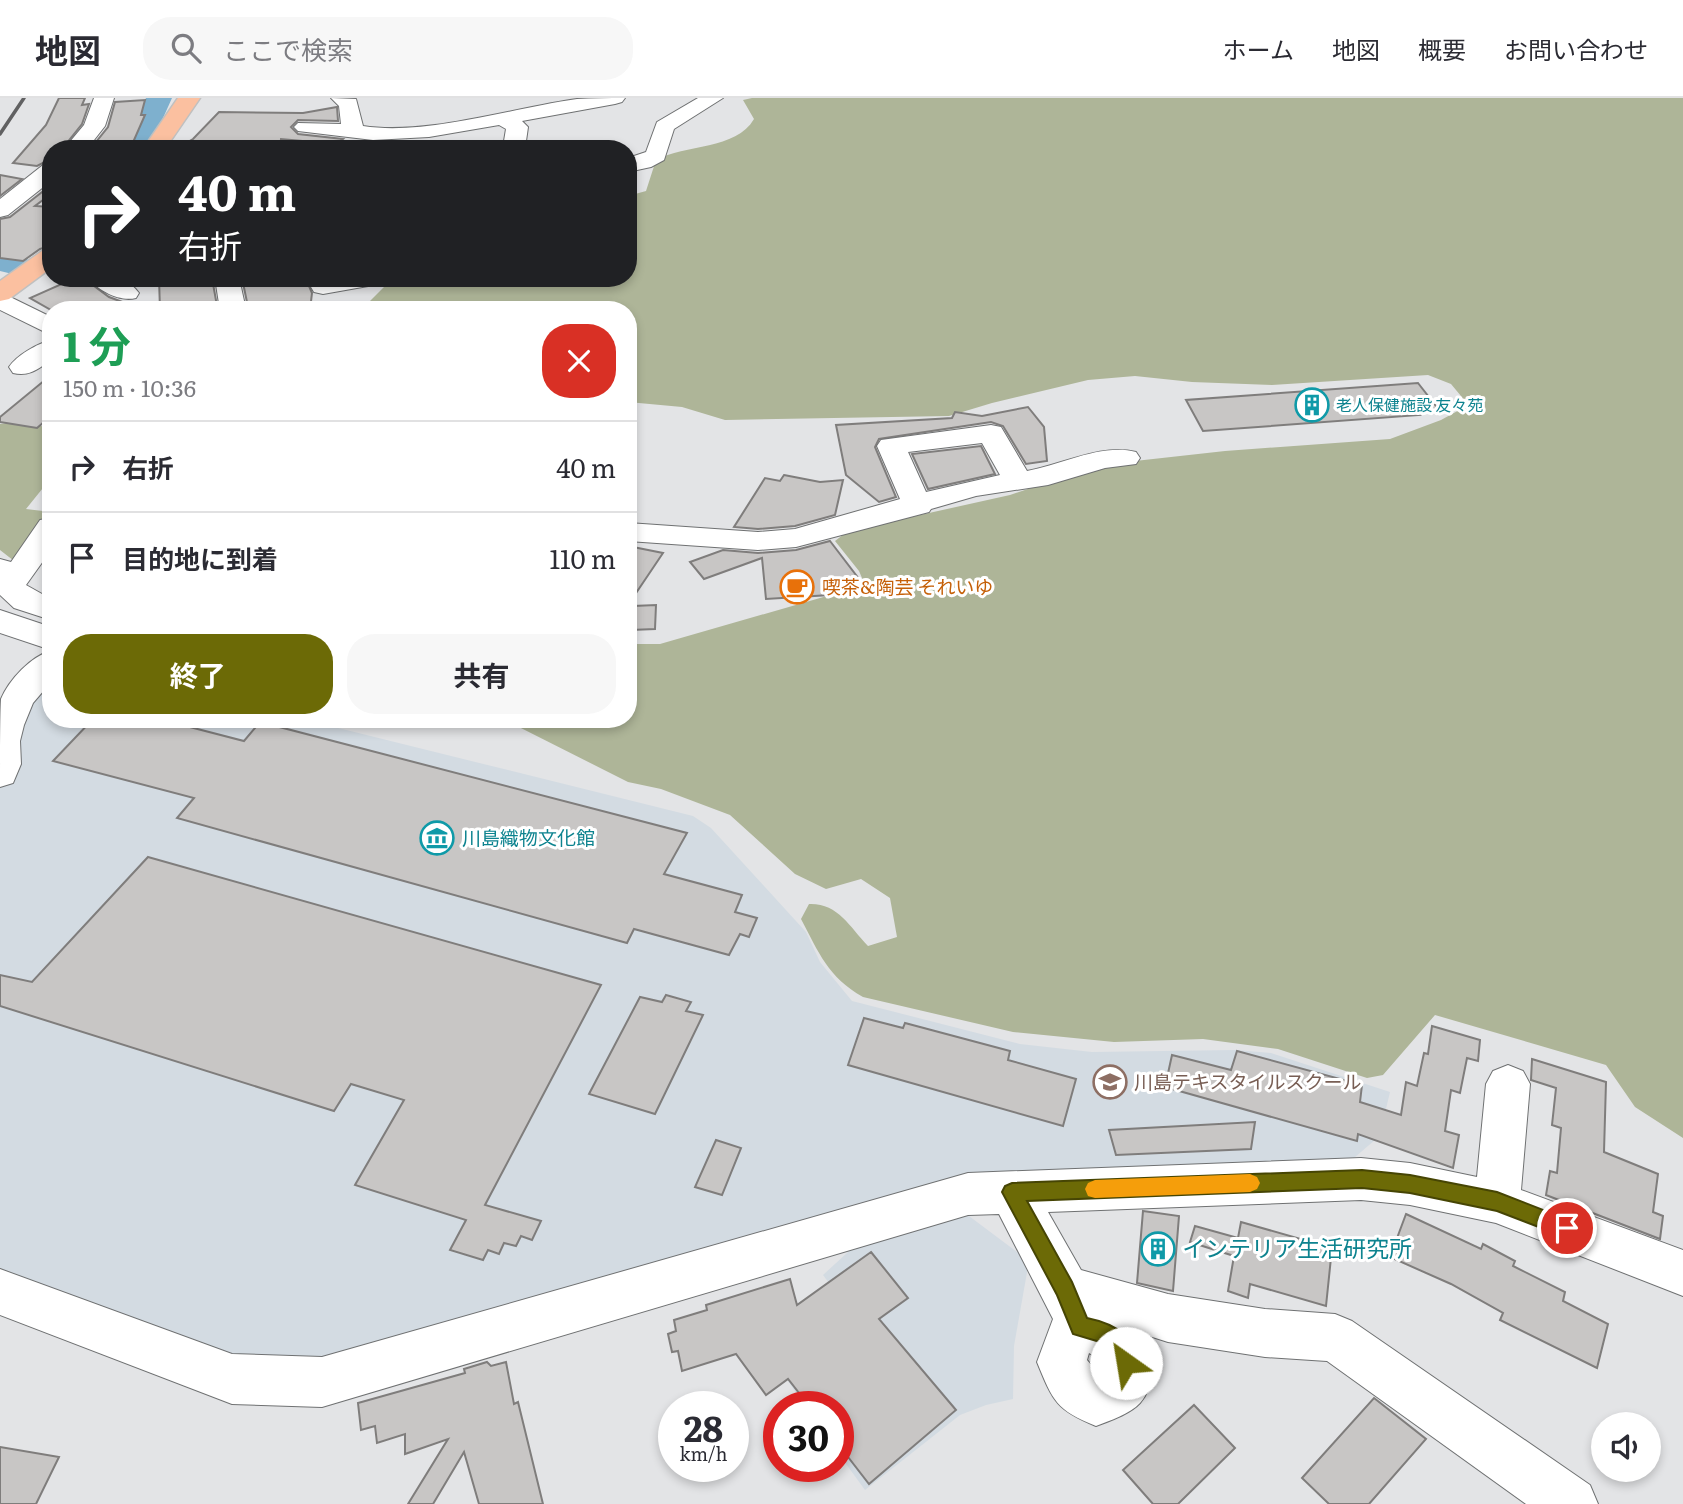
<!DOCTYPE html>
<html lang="ja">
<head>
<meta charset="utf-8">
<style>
  :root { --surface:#fff; --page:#f7f7f7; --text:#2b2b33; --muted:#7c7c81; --line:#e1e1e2; --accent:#6c6a06 }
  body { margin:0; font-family:Literata,"Noto Sans JP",serif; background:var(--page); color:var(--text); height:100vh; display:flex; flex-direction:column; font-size:26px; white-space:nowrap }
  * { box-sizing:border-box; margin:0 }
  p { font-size:23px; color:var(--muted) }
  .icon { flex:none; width:38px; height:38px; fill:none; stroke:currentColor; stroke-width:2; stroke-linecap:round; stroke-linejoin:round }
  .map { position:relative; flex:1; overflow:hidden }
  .drawer { position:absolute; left:42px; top:203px; width:595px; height:427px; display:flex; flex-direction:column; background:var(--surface); border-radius:28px; box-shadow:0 4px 10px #0003 }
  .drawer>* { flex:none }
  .guide { position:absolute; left:42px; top:42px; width:595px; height:147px; border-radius:28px; box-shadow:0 4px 10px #0003; background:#202124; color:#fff; overflow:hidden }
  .buttons { position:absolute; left:1591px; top:1314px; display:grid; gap:14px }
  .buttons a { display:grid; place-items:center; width:70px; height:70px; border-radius:50%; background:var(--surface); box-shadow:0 4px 10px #0003; font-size:35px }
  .speed { position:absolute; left:658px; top:1293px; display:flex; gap:14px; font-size:35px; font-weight:700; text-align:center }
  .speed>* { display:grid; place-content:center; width:91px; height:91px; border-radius:50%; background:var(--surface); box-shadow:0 4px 10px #0003; line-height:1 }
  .speed small { font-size:18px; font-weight:400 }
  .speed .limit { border:10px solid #d22; background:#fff; color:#111 }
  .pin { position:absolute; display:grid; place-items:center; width:60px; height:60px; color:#fff; margin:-30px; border:4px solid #fff; border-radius:50%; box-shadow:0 2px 7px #0007 }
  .me { position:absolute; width:77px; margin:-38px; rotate:328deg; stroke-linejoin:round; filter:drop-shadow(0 0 5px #0008) }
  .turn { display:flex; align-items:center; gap:24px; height:147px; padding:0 21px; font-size:32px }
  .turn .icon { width:91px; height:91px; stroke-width:2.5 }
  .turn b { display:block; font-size:49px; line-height:60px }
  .round { display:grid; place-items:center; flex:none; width:74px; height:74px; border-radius:28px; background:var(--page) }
  .head { display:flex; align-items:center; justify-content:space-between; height:119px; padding:0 21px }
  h1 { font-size:42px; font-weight:700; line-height:52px; color:#1e9e55 }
  .primary-button { display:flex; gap:14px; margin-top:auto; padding:14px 21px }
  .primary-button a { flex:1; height:80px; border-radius:28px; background:var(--accent); color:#fff; font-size:28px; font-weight:700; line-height:80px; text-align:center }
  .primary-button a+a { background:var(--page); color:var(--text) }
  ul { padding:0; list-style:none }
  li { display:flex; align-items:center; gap:21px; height:91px; padding:0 21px; border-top:2px solid var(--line) }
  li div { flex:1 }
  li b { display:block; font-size:26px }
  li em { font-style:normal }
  header { display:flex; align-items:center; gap:42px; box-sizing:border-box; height:98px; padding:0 35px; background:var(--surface); border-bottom:2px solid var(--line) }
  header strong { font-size:33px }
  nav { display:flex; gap:38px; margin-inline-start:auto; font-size:24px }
  .search { width:490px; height:63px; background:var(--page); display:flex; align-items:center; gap:18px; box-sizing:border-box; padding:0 24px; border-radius:28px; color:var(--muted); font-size:26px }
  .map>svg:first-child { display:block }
  .built { fill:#d3dbe2 }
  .green { fill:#aeb598 }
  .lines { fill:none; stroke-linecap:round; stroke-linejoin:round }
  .river { fill:#7eb0ce; fill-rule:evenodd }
  .building { fill:#c8c6c5; stroke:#7f7d7c; stroke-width:2 }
  .minor-casing { stroke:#6f7172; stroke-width:2 }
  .major-casing { stroke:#c0c0c0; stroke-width:3 }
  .minor { fill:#fff; fill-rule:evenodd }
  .major { fill:#fbc0a0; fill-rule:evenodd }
  .rail { stroke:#616162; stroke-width:3.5 }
  .route { fill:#6c6a06; stroke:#464504; stroke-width:2 }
  .slow { fill:#f59e0b }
  .labels { text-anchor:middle; stroke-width:6; stroke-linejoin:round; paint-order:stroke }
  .far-culture-label { font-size:16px; fill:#0d838f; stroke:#fff; text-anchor:start }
  .food-label { font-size:19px; fill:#c56008; stroke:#fff; text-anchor:start }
  .culture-label { font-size:19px; fill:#0d838f; stroke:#fff; text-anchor:start }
  .education-label { font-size:19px; fill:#785e54; stroke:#fff; text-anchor:start }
  .near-culture-label { font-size:23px; fill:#0d838f; stroke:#fff; text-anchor:start }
</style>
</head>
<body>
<header>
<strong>地図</strong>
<div class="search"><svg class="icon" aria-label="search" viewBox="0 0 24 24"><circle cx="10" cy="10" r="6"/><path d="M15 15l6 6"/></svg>ここで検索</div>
<nav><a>ホーム</a><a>地図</a><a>概要</a><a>お問い合わせ</a></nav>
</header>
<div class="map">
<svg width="1683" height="1406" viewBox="0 0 1683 1406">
  <rect width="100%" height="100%" fill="#e3e4e6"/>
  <g class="built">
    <polygon points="51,575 51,621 302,621 693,718 711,730 806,834 820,864 852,903 1020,946 1092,954 1236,952 1271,955 1390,994 1385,1015 1375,1042 1341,1071 963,1079 325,1260 258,1266 0,1176 0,688 7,680 19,628"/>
    <polygon points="961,1112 1029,1163 1014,1248 1013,1301 986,1307 960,1317 865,1392 838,1355 838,1309 806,1309 788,1283 862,1229 823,1177 860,1143"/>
  </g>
  <g class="green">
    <path d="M752,0H1683V1040L1635,1009L1606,967L1435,917L1383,977L1367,980L1278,951L1203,941L1114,944L1013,934L863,899C828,879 819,855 801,821L809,806C838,805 849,828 868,848L897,839L890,800L861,781L826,791L795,776L730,717L661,691L628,684L503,621H628V538L634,546H660L865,487L859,473L835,443L848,433L1010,397L1099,367L1225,353L1390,341L1441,322L1463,310L1466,304L1451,286L1428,277L1272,287L1192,284L1135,278L1088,282L992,305L949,318L725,322L682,309L628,304V212H361L393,180H628V98L646,93L656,62C685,46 736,52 754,21L743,2Z"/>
    <polygon points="8,325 51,329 51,380 26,411 51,414 51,421 18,466 0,452 0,326"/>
  </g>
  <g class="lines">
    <g class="river">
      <polygon points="146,0 172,0 159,29 144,51 117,51 133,28"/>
      <path d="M0,149C12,152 19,159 32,163L36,169L32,175L21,178L0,173Z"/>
    </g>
  </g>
  <g class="building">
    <polygon points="59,0 85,0 82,7 89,6 82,26 62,51 51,51 51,60 45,64 37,68 13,65 46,27"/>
    <polygon points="145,2 141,17 145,17 131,49 92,49 108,29 115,4"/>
    <polygon points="337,9 338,23 298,22 291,29 298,36 343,41 337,46 281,41 280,51 176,51 193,41 219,14 303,15"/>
    <polygon points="0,77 22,81 0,98"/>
    <polygon points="51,87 51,96 35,108 51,109 51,148 40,151 23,163 0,160 0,121 10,119"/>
    <polygon points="75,180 90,185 109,199 144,212 51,212 30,200"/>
    <polygon points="159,180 212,180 217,208 213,212 160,212"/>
    <polygon points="242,180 290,180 289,184 313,182 309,188 312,195 310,212 248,209"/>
    <polygon points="51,277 51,318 37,330 0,324 0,319"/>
    <polygon points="1418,285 1439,312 1418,314 1420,317 1203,333 1186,302"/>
    <polygon points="1028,309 1044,329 1047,363 1026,366 1003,328 991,324 879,341 875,349 896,399 879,404 846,377 836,327 952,320 955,314 982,318"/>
    <polygon points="981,348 995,376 928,391 912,356"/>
    <polygon points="784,377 820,384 843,382 835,417 795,428 758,431 734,429 765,380 780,383"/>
    <polygon points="830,443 859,481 829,489 830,497 766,501 762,460 704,481 690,464 723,452 758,455 796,452"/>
    <polygon points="628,448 663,455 628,507"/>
    <polygon points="656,507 655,531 631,532 633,508"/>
    <polygon points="93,621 159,621 244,643 260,624 687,735 664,776 742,797 735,814 757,820 749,839 740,836 729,857 634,831 627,845 177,720 194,700 53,663"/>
    <polygon points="148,759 601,887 485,1107 541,1123 532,1142 521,1138 516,1148 504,1145 499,1156 488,1152 483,1162 450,1152 466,1122 355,1087 404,1002 351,986 334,1013 0,908 0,877 32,884"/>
    <polygon points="666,897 691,904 686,913 703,917 655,1016 589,996 640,899 662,904"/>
    <polygon points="864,920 903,930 905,925 1010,953 1008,962 1076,981 1063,1028 848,967"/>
    <polygon points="1432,928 1480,942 1478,963 1467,960 1460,995 1451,992 1445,1033 1459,1037 1453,1070 1358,1036 1357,1043 1165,989 1172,957 1231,972 1237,953 1362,987 1360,1004 1401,1017 1406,984 1417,988 1424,955 1428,956"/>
    <polygon points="1532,961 1606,984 1604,1054 1658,1076 1653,1114 1663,1118 1660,1141 1546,1097 1550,1073 1557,1075 1561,1030 1552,1027 1556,990 1531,982"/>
    <polygon points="1255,1024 1251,1051 1116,1057 1109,1032"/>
    <polygon points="716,1042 741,1050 722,1097 695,1089"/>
    <polygon points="1143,1113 1179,1118 1173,1193 1137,1185"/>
    <polygon points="1406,1116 1481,1151 1483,1146 1515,1163 1513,1168 1565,1194 1563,1203 1608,1226 1597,1270 1500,1222 1503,1215 1451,1186 1390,1159"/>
    <polygon points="1241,1124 1332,1150 1326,1208 1250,1186 1248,1200 1228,1193 1234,1158 1190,1144 1195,1128 1238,1140"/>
    <polygon points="871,1154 908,1200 879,1221 956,1312 869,1386 838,1346 838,1309 810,1309 788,1281 766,1297 736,1256 682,1273 678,1253 672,1254 668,1236 676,1233 674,1222 707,1212 706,1207 790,1181 797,1207"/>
    <polygon points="487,1264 491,1268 506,1264 514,1306 518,1304 543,1406 479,1406 464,1354 433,1406 408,1406 448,1341 405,1356 405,1336 377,1345 375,1328 361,1332 358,1305 465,1275 464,1271"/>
    <polygon points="1374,1300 1426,1341 1369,1406 1329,1406 1302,1380"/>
    <polygon points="1194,1307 1235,1350 1178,1406 1153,1406 1123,1372"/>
    <polygon points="0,1349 59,1359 36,1406 0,1406"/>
  </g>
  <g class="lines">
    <defs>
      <g id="minor">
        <polygon points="94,0 114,0 105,28 87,51 64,51 84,27"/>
        <path d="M331,0L356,1L363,28C426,38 512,10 577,1C592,0 609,0 625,0L622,4L615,6L522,23L528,29L526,43L531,51H509L504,43L506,31L499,27L429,39L373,42L298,33L294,29L298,25L341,26L339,8Z"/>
        <polygon points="698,0 723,0 674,31 664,62 651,69 628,74 628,60 646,54 657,24"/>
        <polygon points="51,65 51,83 8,117 0,119 0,101 43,67"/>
        <path d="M89,180C108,180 127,178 139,195L136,200C120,204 98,193 89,180Z"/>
        <polygon points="215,180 239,180 246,212 220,212"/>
        <polygon points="331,180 388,180 385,185 323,196 314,194 311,189 314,184"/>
        <polygon points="0,194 51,219 51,237 0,212"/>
        <path d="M51,242V262C38,271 29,279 13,275L9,269C17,257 37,246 51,242Z"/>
        <path d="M991,327L1001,329L1027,373C1062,367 1101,345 1136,354L1140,360L1136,366L1105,370L1048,387L976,398L931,411L929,414L796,449L758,452L628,443V425L758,434L795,431L900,401L877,348L881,342ZM982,345L1000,377L926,394L908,354Z"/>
        <polygon points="51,420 51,452 26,487 51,501 51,522 14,510 0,497 0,461 11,464 40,422"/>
        <polygon points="0,512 51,529 51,552 0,535"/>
        <path d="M51,553V584L33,605L24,627L20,643L21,666L13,685L0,689C0,670 0,616 1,601C9,582 31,558 51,553Z"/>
        <path d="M1508,967L1523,973L1530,986L1521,1092L1683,1152V1198L1496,1125L1410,1107L1361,1102L1048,1114L1081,1172L1168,1196L1265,1211L1335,1216L1352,1223L1590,1387L1598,1406H1526L1327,1263L1265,1259L1168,1244L1143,1236C1151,1255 1156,1288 1140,1305C1130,1316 1109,1323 1096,1328C1056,1312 1053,1303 1037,1264L1053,1221L999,1116L968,1117L322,1309L232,1306L0,1217V1171L232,1256L322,1259L968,1075L1361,1060L1410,1065L1477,1079L1486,986L1493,973ZM1089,1255L1100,1261V1272L1097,1274L1087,1262Z"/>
      </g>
      <g id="major">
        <polygon points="178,0 200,0 165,51 143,51"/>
        <polygon points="51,150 51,170 9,201 0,203 0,183 42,153"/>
      </g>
    </defs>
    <use href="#minor" class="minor-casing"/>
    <use href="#major" class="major-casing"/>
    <use href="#minor" class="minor"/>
    <use href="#major" class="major"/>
    <polyline class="rail" points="0,36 24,0"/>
  </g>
  <path class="route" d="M1362,1072L1410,1077L1497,1094L1574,1124L1577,1130L1574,1137L1567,1140L1497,1113L1410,1095L1362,1090L1027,1103L1072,1184L1087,1220C1112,1225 1146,1241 1133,1272L1126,1275L1118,1272L1113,1254L1100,1244L1073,1236L1057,1197L1002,1094L1005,1088L1012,1085Z"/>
  <polygon class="slow" points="1250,1076 1257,1079 1260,1085 1257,1091 1250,1094 1095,1100 1088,1098 1085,1091 1088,1085 1095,1082"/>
  <defs>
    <symbol id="building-ring" viewBox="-11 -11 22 22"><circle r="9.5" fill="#fff" stroke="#0f9aa8" stroke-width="1.5"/><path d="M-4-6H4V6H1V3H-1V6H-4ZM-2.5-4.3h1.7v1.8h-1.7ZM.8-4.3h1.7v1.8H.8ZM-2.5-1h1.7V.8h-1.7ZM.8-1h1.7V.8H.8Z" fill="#0f9aa8"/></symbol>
    <symbol id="cafe-ring" viewBox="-11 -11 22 22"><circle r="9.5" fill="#fff" stroke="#e8710a" stroke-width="1.5"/><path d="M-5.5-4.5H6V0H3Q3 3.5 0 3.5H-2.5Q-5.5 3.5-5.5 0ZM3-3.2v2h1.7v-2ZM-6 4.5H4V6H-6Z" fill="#e8710a"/></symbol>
    <symbol id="museum-ring" viewBox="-11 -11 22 22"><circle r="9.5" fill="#fff" stroke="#0f9aa8" stroke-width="1.5"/><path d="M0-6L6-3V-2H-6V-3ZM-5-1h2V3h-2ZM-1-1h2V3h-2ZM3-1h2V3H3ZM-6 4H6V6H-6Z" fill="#0f9aa8"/></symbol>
    <symbol id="school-ring" viewBox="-11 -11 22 22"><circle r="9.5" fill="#fff" stroke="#8d6e63" stroke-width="1.5"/><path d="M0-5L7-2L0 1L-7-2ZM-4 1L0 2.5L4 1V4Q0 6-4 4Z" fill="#8d6e63"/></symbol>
  </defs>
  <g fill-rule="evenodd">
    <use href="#building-ring" x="1293" y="288" width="38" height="38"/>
    <use href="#cafe-ring" x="778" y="470" width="38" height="38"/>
    <use href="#museum-ring" x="418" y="721" width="38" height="38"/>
    <use href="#school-ring" x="1091" y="965" width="38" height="38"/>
    <use href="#building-ring" x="1139" y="1132" width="38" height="38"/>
  </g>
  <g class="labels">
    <g class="far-culture-label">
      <text x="1336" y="313">老人保健施設 友々苑</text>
    </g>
    <g class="food-label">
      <text x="822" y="496">喫茶&amp;陶芸 それいゆ</text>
    </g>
    <g class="culture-label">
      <text x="462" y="747">川島織物文化館</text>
    </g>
    <g class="education-label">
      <text x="1134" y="991">川島テキスタイルスクール</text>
    </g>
    <g class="near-culture-label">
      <text x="1182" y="1159">インテリア生活研究所</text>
    </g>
  </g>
</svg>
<div class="buttons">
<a><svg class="icon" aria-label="sound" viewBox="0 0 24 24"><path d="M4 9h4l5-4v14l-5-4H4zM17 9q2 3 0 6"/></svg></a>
</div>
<div class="speed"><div>28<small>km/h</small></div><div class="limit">30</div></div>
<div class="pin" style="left:1567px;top:1130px;background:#d93025"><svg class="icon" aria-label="arrive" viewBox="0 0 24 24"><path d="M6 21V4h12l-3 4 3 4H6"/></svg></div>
<svg class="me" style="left:1126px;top:1265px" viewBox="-20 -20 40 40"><circle r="19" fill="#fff"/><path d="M0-13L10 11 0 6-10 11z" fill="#6c6a06"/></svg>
<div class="guide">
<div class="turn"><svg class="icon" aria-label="right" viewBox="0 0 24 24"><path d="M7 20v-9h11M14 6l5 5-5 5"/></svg><div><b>40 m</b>右折</div></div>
</div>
<section class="drawer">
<div class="head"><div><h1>1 分</h1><p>150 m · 10:36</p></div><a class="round" style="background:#d93025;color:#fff"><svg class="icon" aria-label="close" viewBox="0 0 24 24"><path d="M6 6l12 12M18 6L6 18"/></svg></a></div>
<ul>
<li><svg class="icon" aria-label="right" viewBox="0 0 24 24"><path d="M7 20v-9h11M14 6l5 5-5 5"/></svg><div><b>右折</b></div><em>40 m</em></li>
<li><svg class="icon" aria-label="arrive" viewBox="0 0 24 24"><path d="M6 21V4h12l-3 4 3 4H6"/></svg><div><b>目的地に到着</b></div><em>110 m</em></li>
</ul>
<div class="primary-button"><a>終了</a><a>共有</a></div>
</section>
</div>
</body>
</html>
